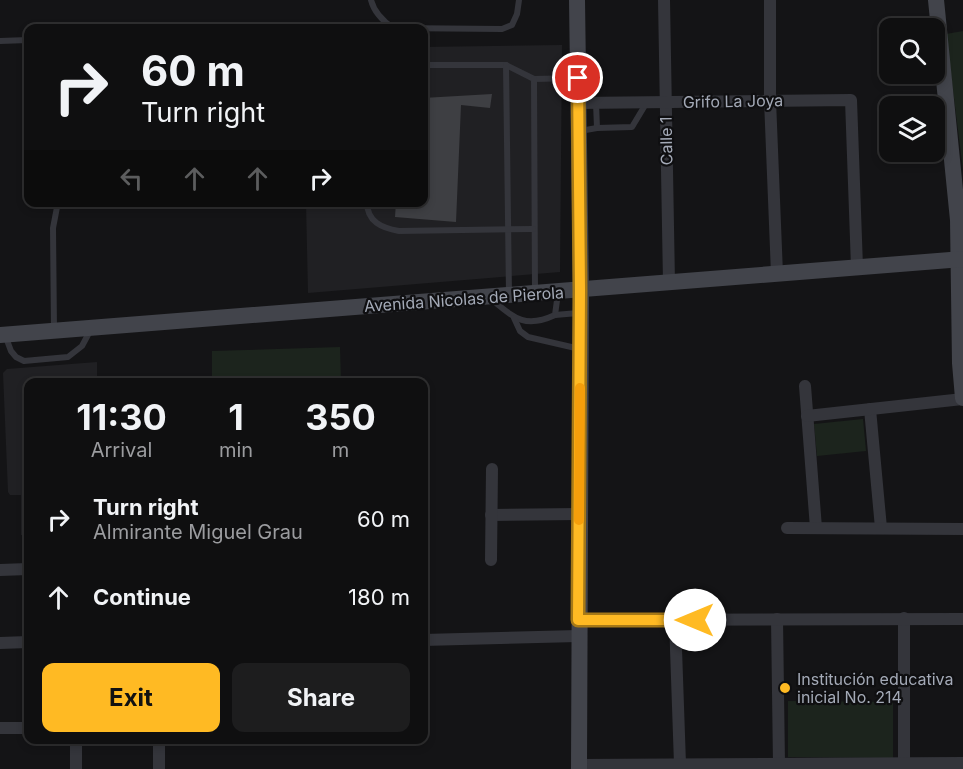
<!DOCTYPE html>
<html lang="en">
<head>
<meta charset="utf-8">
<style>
  :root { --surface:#0f0f10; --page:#1d1d1e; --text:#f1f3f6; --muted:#9b9c9f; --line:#2f2f30; --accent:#ffba23 }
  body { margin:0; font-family:Inter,sans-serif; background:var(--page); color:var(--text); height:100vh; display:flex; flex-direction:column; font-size:22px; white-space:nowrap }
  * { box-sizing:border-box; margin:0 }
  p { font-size:20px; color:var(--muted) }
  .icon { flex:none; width:33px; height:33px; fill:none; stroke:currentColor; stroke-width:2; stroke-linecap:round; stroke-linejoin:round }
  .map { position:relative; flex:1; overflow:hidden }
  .sheet { position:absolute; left:24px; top:378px; width:404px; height:366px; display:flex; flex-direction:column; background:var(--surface); border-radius:12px; box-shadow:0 3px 9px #0003,0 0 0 2px var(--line) }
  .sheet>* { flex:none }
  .hud { position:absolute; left:24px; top:24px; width:404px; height:183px; border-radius:12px; box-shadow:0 3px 9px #0003,0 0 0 2px var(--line); background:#0f0f10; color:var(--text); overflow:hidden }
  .fabs { position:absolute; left:879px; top:18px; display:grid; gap:12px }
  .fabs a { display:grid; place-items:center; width:66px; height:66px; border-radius:12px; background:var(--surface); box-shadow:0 3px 9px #0003,0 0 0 2px var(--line); font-size:30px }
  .pin { position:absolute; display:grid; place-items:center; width:51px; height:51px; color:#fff; margin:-26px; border:3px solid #fff; border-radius:50%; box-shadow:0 2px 6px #0007 }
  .me { position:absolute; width:66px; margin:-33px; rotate:270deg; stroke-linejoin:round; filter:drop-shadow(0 0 4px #0008) }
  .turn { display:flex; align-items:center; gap:21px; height:126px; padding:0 18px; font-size:27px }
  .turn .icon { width:78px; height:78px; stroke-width:2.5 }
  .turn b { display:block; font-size:42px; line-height:51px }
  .lanes { display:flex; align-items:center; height:57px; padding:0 18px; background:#0003; justify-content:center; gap:30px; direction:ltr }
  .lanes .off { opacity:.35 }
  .eta { display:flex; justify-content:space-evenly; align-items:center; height:102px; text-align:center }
  .eta b { font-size:36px; font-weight:700; line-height:42px }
  .primary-button { display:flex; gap:12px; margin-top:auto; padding:12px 18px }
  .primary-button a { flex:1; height:69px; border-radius:12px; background:var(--accent); color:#111; font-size:24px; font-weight:700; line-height:69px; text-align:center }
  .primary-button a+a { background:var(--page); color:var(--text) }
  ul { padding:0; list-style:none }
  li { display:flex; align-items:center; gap:18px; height:78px; padding:0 18px }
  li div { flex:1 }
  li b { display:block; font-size:22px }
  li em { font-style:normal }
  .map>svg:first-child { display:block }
  .built { fill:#202023 }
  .green { fill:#1c241d }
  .building { fill:#3e3f43 }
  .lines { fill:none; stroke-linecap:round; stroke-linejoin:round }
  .lane { stroke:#34353b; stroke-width:6 }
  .street { stroke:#34353b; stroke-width:12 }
  .secondary { stroke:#42444b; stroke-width:16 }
  .route-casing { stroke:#a67917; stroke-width:15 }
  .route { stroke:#ffba23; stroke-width:10 }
  .slow { stroke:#f59e0b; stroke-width:10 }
  .poi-dot { fill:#ffba23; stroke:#0f0f11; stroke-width:2 }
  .labels { text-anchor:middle; stroke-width:4.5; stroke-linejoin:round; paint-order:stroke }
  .street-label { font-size:16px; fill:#a4aab7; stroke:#0f0f11 }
  .poi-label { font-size:16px; fill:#a4aab7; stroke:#0f0f11; text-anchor:start }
</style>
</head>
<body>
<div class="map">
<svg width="963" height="769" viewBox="0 0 963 769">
  <rect width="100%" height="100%" fill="#141416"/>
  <g class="built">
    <polygon points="562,45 560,272 308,293 306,203 423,202 423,47"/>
    <polygon points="97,362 97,382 28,382 28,535 21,535 21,495 10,495 8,492 3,373 7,369"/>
  </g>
  <g class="green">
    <polygon points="963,31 963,170 946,34"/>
    <polygon points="340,347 341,382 212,382 212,351"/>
    <polygon points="863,419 866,451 817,456 814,424"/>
    <polygon points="788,701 893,702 893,758 788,757"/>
  </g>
  <polygon class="building" points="492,94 490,108 461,105 456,222 395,217 396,202 423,202 423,98"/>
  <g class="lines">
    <g class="lane">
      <path d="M371,0C374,12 383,21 393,28L502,29L512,25L517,14L519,0"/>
      <polyline points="0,41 28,40"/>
      <polyline points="423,65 506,65 534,79 577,78"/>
      <polyline points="506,65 509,295"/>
      <polyline points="534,79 535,293"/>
      <polyline points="596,103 597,128"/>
      <polyline points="580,131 597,128 632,127 647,102"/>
      <path d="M367,202C367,222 382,228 399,231L533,229"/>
      <path d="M491,299C514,318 525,329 555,315L558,293"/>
      <polyline points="555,315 578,313"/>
      <polyline points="514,318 520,331 528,337 580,349"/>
      <polyline points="54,330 53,228 58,202"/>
      <polyline points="5,335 11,351 16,357 24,361 68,357 82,346 90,331"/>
    </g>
    <g class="street">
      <polyline points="664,0 669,283"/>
      <polyline points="770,0 770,100 777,274"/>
      <polyline points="578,103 851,100 857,267"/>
      <polyline points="805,386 816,528"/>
      <polyline points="870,409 881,528"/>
      <polyline points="807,416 963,399"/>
      <polyline points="491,515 579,514"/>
      <polyline points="787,528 963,529"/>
      <polyline points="491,560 492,469"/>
      <polyline points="0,570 28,569"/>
      <polyline points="904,618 904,763"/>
      <polyline points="777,619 779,764"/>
      <polyline points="578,620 963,619"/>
      <polyline points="675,620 680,764"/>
      <polyline points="423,640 578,636"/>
      <polyline points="0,643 28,642"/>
      <polyline points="0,728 28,728"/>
      <polyline points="159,740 159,769"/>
      <polyline points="579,765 963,763"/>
      <polyline points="76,769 76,740"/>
    </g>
    <g class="secondary">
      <polyline points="577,0 581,290 579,769"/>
      <polyline points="936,0 958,220 960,363 963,398"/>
      <polyline points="0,335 963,259"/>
    </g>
  </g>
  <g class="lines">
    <defs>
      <polyline id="route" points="578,78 580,290 578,620 695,620"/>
    </defs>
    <use href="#route" class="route-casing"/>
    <use href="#route" class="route"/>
    <polyline class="slow" points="579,520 580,388"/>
  </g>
  <circle class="poi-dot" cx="785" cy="688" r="6"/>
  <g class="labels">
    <g class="street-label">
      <text transform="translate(733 101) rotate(-1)" y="6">Grifo La Joya</text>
      <text transform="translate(666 141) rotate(-91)" y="6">Calle 1</text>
      <text transform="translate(464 299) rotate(-4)" y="6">Avenida Nicolas de Pierola</text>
    </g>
    <g class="poi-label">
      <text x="797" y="685">Institución educativa<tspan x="797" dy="18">inicial No. 214</tspan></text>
    </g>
  </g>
</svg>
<div class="fabs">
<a><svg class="icon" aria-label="search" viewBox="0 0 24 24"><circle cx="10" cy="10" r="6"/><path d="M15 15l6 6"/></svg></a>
<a><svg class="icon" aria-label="layers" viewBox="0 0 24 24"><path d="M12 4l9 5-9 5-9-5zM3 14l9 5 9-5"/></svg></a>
</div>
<div class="pin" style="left:578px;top:78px;background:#d93025"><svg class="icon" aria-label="arrive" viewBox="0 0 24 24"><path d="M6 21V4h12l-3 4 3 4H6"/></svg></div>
<svg class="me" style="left:695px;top:620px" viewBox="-20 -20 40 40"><circle r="19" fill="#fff"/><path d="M0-13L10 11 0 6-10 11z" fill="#ffba23"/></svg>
<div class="hud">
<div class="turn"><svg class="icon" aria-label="right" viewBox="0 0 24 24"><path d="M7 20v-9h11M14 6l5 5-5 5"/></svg><div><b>60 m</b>Turn right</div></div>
<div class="lanes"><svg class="icon off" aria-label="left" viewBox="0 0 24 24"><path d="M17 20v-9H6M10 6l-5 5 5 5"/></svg><svg class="icon off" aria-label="ahead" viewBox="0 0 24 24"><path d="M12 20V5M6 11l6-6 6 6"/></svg><svg class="icon off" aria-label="ahead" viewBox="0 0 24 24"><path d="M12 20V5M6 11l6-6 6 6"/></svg><svg class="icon" aria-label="right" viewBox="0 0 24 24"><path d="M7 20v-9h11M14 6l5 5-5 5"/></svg></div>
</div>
<section class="sheet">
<div class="eta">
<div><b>11:30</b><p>Arrival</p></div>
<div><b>1</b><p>min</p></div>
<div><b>350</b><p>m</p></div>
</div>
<ul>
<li><svg class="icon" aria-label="right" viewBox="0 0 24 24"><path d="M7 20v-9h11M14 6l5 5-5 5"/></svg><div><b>Turn right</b><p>Almirante Miguel Grau</p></div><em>60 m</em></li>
<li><svg class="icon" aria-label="ahead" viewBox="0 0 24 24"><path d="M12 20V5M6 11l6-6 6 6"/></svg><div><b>Continue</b></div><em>180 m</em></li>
</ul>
<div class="primary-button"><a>Exit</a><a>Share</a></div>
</section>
</div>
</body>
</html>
